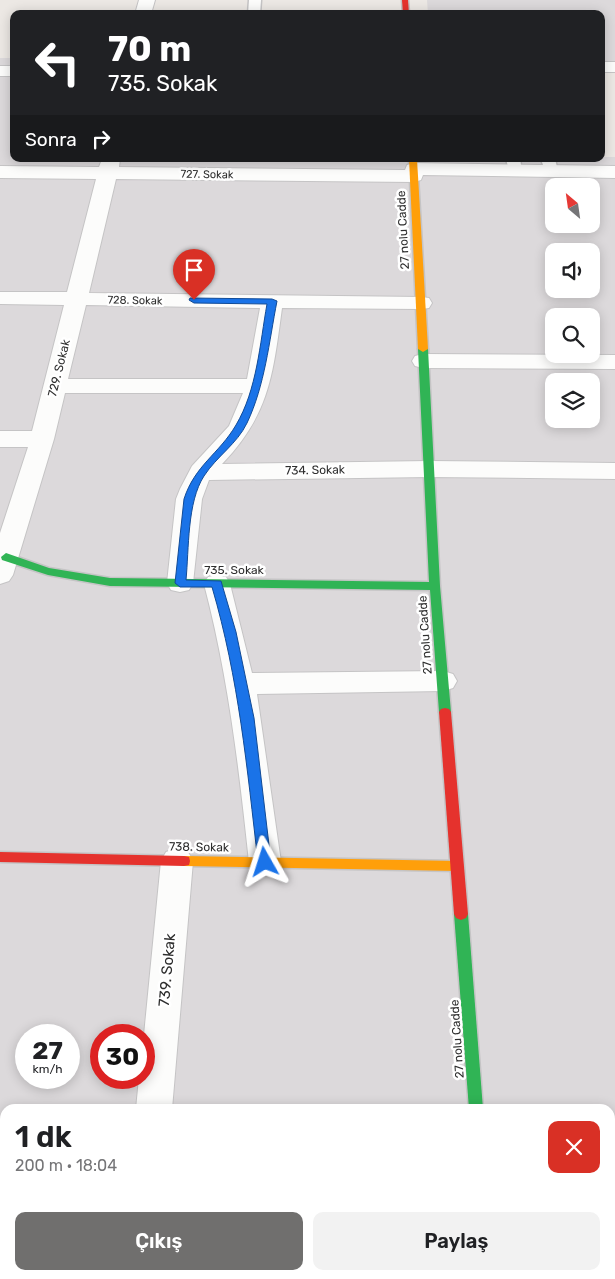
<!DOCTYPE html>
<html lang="tr">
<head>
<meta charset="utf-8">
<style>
  :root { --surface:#fff; --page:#f2f2f2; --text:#202124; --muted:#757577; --accent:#706f6e }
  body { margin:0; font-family:Rubik,sans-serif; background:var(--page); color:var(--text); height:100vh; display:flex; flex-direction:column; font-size:19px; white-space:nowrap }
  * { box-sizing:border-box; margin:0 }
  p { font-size:16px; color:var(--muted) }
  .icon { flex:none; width:28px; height:28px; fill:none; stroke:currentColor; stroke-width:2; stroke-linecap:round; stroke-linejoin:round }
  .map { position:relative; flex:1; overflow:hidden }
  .sheet { position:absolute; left:0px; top:1104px; width:615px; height:176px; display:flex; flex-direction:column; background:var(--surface); border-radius:15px 15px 0 0; box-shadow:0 2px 12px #0003 }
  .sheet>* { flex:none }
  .guide { position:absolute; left:10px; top:10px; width:595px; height:152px; border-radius:10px; box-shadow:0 2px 12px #0003; background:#202124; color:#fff; overflow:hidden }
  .needle { width:32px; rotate:331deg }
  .buttons { position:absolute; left:545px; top:178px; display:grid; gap:10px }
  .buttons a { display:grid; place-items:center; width:55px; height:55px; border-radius:10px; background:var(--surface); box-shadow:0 2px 12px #0003; font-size:25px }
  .speed { position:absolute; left:15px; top:1024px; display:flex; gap:10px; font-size:25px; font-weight:700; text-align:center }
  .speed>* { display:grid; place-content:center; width:65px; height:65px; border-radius:50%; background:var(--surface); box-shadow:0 2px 12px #0003; line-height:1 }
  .speed small { font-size:12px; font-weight:400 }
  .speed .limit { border:8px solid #d22; background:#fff; color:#111 }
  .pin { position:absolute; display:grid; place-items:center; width:42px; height:42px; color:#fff; margin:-51px -21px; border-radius:50% 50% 50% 0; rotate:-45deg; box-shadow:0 0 5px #0007 }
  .pin .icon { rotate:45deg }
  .me { position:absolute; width:55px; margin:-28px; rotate:354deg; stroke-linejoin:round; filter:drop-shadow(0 0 4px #0008) }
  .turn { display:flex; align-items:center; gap:18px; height:105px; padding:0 15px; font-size:22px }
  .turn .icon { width:65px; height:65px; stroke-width:2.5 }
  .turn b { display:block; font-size:35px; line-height:42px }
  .then { display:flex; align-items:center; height:48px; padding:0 15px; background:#0003; gap:10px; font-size:19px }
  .round { display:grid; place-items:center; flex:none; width:52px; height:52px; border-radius:10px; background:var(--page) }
  .overview { display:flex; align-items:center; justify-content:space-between; height:85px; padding:0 15px }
  h1 { font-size:30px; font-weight:600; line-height:38px }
  .button { display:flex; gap:10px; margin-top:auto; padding:10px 15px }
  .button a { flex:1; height:58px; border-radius:10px; background:var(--accent); color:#fff; font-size:20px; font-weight:600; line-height:58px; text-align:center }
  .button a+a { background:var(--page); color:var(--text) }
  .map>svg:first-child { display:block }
  .industrial { fill:#dcd9db; fill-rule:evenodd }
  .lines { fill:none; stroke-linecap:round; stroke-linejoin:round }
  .lane-casing { stroke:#c5c4c5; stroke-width:3 }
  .street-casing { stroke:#c5c4c5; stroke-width:2 }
  .fast-casing { stroke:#c5c4c5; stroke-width:3 }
  .slow-casing { stroke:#c5c4c5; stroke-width:3 }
  .jam-casing { stroke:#c5c4c5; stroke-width:3 }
  .lane { fill:#fcfcfb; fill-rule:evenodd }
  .street { fill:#fcfcfb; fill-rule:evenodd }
  .fast { fill:#30b455; fill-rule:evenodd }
  .slow { fill:#ff9f0a; fill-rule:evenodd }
  .jam { fill:#e5322d; fill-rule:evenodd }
  .route { fill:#1a73e8; stroke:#114b97 }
  .labels { text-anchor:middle; stroke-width:5; stroke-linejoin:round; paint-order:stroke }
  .far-street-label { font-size:11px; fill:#2e2e2e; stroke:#fff }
  .street-label { font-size:12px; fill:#2e2e2e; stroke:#fff }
  .near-street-label { font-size:15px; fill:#2e2e2e; stroke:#fff }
</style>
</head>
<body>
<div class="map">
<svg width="615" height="1279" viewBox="0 0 615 1279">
  <rect width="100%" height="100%" fill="#ece8e4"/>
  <g class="industrial">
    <polygon points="427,0 615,0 615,73 601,72 601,59 605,58 601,58 601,14 428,14"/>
    <path d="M0,58H14V159H601V157H615V1279H0ZM554,186H591V224H554ZM554,251H591V289H554ZM554,316H591V354H554ZM554,381H591V419H554ZM26,1035H69V1078H26ZM101,1035H144V1078H101ZM5,1109H610V1275H5Z"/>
  </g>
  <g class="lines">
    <defs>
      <g id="lane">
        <polygon points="249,0 261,0 260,14 248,14"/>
        <polygon points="506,159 520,159 522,171 520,174 510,174"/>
        <polygon points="541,159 555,159 558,171 556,174 546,174"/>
      </g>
      <g id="street">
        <polygon points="139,0 155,0 151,14 135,14"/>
        <rect x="601" y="62" width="14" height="10"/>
        <rect x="0" y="66" width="14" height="10"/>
        <path d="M102,159H120L119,167L405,170L407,165L414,163L615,166V178L423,175L421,180L414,182L116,179L89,293L421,297L429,298L432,303L429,308L421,309L282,308C273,374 270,414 222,464L429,461L615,463V479L429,477L209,480L202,499L193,583L189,590L180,592L171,590L167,583L176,499L180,489L192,466L229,426L243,393H65L54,439L13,575L9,581L0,584V533L28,447H0V431H32L64,305L0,304V292H67L96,179L0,178V166L99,167ZM86,305L260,308L247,379H68Z"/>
        <polygon points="423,354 615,355 615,369 423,368 415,366 412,361 415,356"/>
        <path d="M217,575L226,577L230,584L252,673L443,671L453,674L457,681L453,688L443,691L257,694L281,862L276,871L265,875L254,871L249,862C239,768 228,675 204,584L208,577Z"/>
        <polygon points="177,848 188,852 193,861 172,1109 136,1109 139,1078 144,1078 144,1035 161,861 166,852"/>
        <rect x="610" y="1208" width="5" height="38"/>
        <rect x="120" y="1275" width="38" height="4"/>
      </g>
      <g id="fast">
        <polygon points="423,346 428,349 440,586 451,712 449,715 441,715 439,712 430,590 110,586 48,575 2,560 1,557 6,553 49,568 110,578 429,582 418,349"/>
        <polygon points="461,908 466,910 468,914 483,1109 469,1109 454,914 456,910"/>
      </g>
      <g id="slow">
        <polygon points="409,159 417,159 428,349 423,352 418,349"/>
        <polygon points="184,856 457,861 462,862 463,866 462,870 457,871 184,866 179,865 178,861 179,857"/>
      </g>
      <g id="jam">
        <polygon points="402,0 408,0 409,14 403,14"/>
        <polygon points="445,708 449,709 451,712 468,914 466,918 461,920 456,918 454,914 439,712 441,709"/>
        <polygon points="0,852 184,856 189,857 190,861 189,865 184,866 0,862"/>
        <rect x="480" y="1275" width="16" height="4"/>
      </g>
    </defs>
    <use href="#lane" class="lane-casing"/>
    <use href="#street" class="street-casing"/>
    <use href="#fast" class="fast-casing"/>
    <use href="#slow" class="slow-casing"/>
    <use href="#jam" class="jam-casing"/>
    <use href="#lane" class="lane"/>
    <use href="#street" class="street"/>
    <use href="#fast" class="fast"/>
    <use href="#slow" class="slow"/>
    <use href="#jam" class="jam"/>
  </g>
  <path class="route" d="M190,298L272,299L277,301C269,342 265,385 247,423C237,444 217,456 204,476C187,502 189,549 186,580L221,581L236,632L254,718L271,862L269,866L265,868L260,866L258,862C247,768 239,679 212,587H180L175,583L184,499C195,465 219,454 236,425C257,390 260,343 267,304L194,303L189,300Z"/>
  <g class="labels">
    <g class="far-street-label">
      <text transform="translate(207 174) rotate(1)" y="4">727. Sokak</text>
      <text transform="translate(135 300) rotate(1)" y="4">728. Sokak</text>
    </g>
    <g class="street-label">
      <text transform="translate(403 230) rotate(-93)" y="4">27 nolu Cadde</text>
      <text transform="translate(59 368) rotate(-76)" y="4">729. Sokak</text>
      <text transform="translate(315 470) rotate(-1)" y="4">734. Sokak</text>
      <text x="234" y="574">735. Sokak</text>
      <text transform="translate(425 635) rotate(-94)" y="4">27 nolu Cadde</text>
      <text transform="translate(199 847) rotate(1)" y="4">738. Sokak</text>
      <text transform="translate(457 1039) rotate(-94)" y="4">27 nolu Cadde</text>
    </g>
    <g class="near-street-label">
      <text transform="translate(167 970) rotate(-85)" y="5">739. Sokak</text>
    </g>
  </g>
</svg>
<div class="buttons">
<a><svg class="needle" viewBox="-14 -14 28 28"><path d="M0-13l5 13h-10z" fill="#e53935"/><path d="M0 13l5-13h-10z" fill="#757577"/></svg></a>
<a><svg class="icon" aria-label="sound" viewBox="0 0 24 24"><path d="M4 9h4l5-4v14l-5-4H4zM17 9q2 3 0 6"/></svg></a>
<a><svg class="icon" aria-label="search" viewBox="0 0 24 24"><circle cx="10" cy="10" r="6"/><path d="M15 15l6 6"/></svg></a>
<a><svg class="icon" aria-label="layers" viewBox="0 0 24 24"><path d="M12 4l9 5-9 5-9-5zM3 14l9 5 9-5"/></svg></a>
</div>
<div class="speed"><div>27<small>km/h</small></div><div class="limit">30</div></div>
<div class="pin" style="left:194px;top:300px;background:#d93025"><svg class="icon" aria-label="arrive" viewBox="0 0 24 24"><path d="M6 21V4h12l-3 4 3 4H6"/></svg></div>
<svg class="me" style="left:265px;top:862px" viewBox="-20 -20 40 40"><path d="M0-17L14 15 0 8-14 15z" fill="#1a73e8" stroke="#fff" stroke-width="4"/></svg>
<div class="guide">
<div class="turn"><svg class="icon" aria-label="left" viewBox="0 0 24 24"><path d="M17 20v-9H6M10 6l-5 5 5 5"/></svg><div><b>70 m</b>735. Sokak</div></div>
<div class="then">Sonra<svg class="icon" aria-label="right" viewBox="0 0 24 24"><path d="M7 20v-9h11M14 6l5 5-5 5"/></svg></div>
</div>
<section class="sheet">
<div class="overview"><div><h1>1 dk</h1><p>200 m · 18:04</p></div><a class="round" style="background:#d93025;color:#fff"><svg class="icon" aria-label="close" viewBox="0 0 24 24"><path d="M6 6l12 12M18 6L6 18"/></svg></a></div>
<div class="button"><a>Çıkış</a><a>Paylaş</a></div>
</section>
</div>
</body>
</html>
